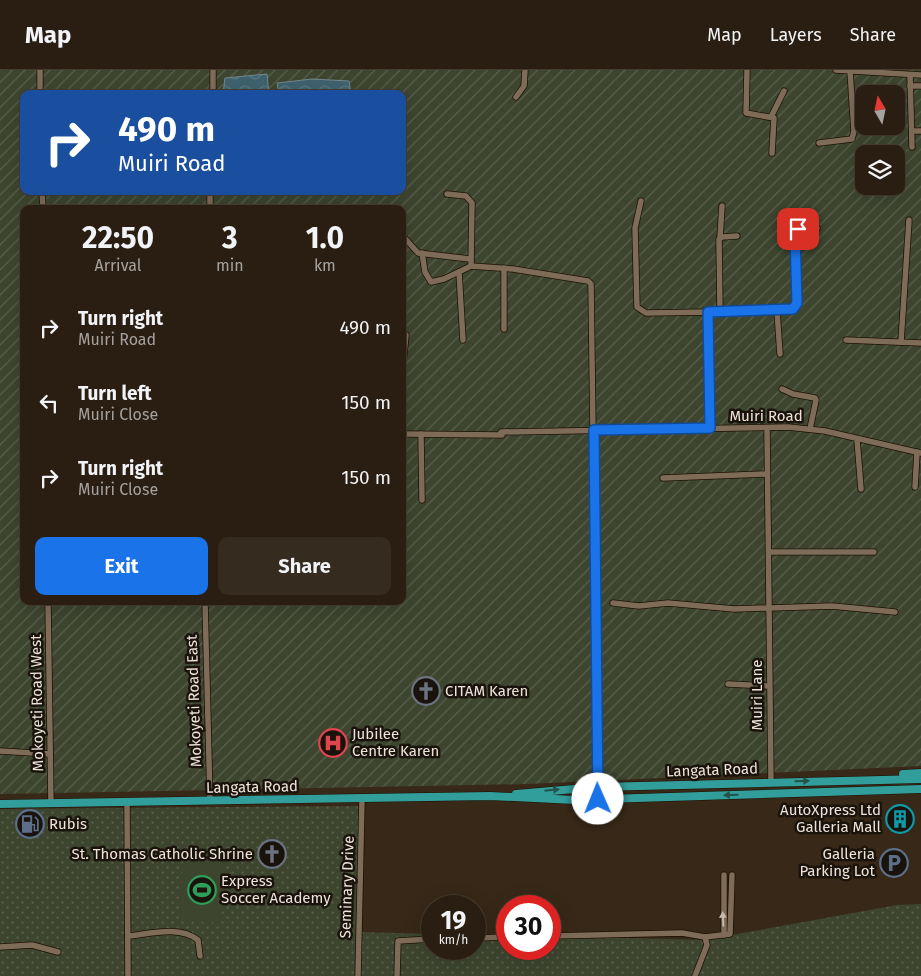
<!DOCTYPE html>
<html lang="en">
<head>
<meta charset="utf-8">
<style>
  :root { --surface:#291e11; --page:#352b1f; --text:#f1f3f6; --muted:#a5a29f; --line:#453c31; --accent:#1a73e8 }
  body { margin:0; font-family:"Fira Sans",sans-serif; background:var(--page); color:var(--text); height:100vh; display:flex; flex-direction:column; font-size:19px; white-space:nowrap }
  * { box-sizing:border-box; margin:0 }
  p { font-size:16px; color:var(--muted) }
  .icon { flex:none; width:28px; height:28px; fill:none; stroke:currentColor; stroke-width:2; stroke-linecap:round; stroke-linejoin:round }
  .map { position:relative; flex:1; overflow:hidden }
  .panel { position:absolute; left:20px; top:135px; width:386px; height:400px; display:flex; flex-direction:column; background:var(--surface); border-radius:10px; box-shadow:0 5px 20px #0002,0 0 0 1px var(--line) }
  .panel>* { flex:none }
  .top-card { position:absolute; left:20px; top:20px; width:386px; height:105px; border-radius:10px; box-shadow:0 5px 20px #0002,0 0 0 1px var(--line); background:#1a4fa0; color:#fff; overflow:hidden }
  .needle { width:32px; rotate:351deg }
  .tools { position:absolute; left:855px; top:15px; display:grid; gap:10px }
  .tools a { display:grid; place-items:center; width:50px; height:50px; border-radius:10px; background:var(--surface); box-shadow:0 5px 20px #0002,0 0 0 1px var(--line); font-size:25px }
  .speed { position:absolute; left:421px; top:825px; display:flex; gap:10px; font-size:25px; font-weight:700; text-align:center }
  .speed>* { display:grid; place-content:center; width:65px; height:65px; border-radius:50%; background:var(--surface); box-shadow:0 5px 20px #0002,0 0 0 1px var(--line); line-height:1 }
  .speed small { font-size:12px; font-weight:400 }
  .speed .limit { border:8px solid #d22; background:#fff; color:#111 }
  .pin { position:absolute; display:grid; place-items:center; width:42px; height:42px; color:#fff; margin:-21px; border-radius:10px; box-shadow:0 2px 8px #0006 }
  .me { position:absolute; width:55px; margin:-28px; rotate:359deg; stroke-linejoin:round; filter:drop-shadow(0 0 4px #0008) }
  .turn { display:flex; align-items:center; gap:18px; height:105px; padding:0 15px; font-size:22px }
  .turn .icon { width:65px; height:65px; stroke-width:2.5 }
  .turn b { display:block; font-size:35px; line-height:42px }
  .eta { display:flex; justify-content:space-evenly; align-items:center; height:85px; text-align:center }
  .eta b { font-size:30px; font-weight:700; line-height:35px }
  .primary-button { display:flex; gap:10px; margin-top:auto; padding:10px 15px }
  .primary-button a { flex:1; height:58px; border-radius:10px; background:var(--accent); color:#fff; font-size:20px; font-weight:700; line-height:58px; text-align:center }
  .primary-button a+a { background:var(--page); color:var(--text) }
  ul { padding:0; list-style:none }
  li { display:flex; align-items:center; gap:15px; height:75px; padding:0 15px }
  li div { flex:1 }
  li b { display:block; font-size:19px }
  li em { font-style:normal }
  header { display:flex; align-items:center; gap:30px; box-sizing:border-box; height:70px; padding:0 25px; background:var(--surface); border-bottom:1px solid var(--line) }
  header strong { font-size:24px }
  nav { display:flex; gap:28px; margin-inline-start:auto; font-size:18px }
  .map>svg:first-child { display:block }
  .grass { fill:url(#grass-dots) }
  .garden { fill:url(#garden-furrows); fill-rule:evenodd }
  .pitch { fill:#3d452f }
  .water { fill:url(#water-waves); stroke:#73888e }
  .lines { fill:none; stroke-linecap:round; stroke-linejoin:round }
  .minor-casing { stroke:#1e1102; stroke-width:7 }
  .major-casing { stroke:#1e1102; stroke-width:9 }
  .minor { stroke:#7e6c59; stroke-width:5.5 }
  .major { stroke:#329e9c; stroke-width:8 }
  .oneway { fill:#24524c }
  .oneway2 { fill:#c6b9ac }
  .route-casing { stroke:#114b97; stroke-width:12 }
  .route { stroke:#1a73e8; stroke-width:9 }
  .labels { text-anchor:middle; stroke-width:5; stroke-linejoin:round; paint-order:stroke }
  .street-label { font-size:15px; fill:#ede3d9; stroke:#19130b }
  .poi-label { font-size:15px; fill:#ede3d9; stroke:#19130b; text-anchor:start }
</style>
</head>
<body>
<header>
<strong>Map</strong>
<nav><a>Map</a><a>Layers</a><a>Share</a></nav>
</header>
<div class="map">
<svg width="921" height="906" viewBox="0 0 921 906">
  <defs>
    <pattern id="grass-dots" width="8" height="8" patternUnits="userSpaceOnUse" patternTransform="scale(1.25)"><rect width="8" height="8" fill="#3d452f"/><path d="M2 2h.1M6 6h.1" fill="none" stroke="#59604d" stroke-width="1.8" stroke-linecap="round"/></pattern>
    <pattern id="garden-furrows" width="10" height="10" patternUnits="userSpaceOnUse" patternTransform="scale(1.25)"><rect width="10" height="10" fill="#3d452f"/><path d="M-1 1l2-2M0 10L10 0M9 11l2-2" fill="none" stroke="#59604d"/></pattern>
    <pattern id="water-waves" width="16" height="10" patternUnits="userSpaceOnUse" patternTransform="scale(1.25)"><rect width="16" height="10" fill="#3f616e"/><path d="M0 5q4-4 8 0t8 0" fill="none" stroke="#5b7882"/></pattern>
  </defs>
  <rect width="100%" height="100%" fill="#372817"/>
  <polygon class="grass" points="358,736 361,862 432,864 432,879 475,879 475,865 507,865 508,879 550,879 550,866 705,870 897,835 921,834 921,906 0,906 0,739"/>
  <path class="garden" d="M0,0H921V696L528,714L0,724ZM24,24H402V121H24ZM864,24H896V56H864ZM864,84H896V116H864ZM24,139H402V531H24Z"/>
  <polygon class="pitch" points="183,786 225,788 221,853 180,851"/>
  <g class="water">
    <polygon points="267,4 269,24 223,24 225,8"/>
    <polygon points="312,9 349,11 351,24 279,24 277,13"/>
  </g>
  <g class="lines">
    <defs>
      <g id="minor">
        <polyline points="40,0 40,24"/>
        <polyline points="747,0 746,43 774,48 772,83"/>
        <polyline points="836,0 921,5"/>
        <polyline points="910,5 912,77"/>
        <polyline points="910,16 921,16"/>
        <polyline points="213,24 213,0"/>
        <polyline points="516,27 524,16 525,0"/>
        <polyline points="771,47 784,21"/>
        <polyline points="912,61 921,61"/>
        <polyline points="819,73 852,69 854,61 850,1"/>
        <polyline points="42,121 43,139"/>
        <polyline points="447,124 466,126 472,133 471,196"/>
        <polyline points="641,131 635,158 637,237 646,243 708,242 710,358"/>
        <polyline points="210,139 210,121"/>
        <polyline points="402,151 403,146"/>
        <polyline points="402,165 418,183 470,189"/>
        <polyline points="720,168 722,136"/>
        <polyline points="422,183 425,202 431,212 444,209 471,196 513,199 588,211 591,214 598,729"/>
        <polyline points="459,202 463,270"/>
        <polyline points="777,241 780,284"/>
        <polyline points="708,242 793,239 797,233 796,162 798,159 817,158"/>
        <polyline points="720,242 719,169 722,167 737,166"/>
        <polyline points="504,259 504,198"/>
        <polyline points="846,270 921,273"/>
        <polyline points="901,272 909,150"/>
        <polyline points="402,304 406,265"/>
        <polyline points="782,319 793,324 815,328 816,330 810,359"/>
        <polyline points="767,358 771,712"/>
        <polyline points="402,364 502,365 501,362 788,357 825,361 921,383"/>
        <polyline points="421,364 422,430"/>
        <polyline points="857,369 861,419"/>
        <polyline points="663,408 767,404"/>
        <polyline points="915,417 917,382"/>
        <polyline points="769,482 874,482"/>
        <polyline points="48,531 51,734"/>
        <polyline points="205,531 210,731"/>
        <polyline points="613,533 639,536 668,533 734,539 832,536 895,542"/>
        <polyline points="728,614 769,616"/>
        <polyline points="0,681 50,684"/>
        <polyline points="127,732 128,906"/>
        <polyline points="724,865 724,805"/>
        <path d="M128,866C149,864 179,855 198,870L200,886"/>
        <polyline points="550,866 682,863 705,867 730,864 732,805"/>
        <polyline points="475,868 508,867"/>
        <polyline points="0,877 32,875 58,882"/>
        <polyline points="358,906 362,729"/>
        <polyline points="397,906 398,871 432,869"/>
        <polyline points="695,906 707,875 705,867"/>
      </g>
      <g id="major">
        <polyline points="903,704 921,703"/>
        <polyline points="516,724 598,717 921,709"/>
        <polyline points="0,734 490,726 575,730 921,719"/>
      </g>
    </defs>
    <use href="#minor" class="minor-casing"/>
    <use href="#major" class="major-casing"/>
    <use href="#minor" class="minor"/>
    <use href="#major" class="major"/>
  </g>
  <defs><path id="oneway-solid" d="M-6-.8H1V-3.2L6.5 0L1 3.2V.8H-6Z" transform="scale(1.25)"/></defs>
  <g class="oneway">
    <use href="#oneway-solid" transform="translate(802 711) rotate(-2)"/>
    <use href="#oneway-solid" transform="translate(552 720) rotate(-6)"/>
    <use href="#oneway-solid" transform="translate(731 725) rotate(179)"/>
  </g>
  <use class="oneway2" href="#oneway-solid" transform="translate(723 849) rotate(-93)"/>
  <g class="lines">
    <defs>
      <polyline id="route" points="598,729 594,360 710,358 708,242 793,239 797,233 795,165 798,159"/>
    </defs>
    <use href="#route" class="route-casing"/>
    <use href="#route" class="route"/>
  </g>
  <defs>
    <symbol id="church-ring" viewBox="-11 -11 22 22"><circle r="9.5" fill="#19130b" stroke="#6b7280" stroke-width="1.5"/><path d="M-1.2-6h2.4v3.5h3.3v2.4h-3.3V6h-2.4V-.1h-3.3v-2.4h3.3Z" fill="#6b7280"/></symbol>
    <symbol id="hospital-ring" viewBox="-11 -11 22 22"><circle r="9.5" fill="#19130b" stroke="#e0444e" stroke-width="1.5"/><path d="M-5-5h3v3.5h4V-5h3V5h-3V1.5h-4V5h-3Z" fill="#e0444e"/></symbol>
    <symbol id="building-ring" viewBox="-11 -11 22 22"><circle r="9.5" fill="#19130b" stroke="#0f9aa8" stroke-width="1.5"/><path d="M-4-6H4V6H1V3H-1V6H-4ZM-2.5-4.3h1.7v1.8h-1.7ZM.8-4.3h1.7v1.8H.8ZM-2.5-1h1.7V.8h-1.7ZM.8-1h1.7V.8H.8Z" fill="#0f9aa8"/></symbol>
    <symbol id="fuel-ring" viewBox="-11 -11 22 22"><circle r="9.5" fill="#19130b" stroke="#5c6f8a" stroke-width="1.5"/><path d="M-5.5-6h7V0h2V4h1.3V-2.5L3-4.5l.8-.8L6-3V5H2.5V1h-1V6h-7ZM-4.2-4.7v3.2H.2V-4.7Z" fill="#5c6f8a"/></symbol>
    <symbol id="parking-ring" viewBox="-11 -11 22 22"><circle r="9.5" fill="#19130b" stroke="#5c6f8a" stroke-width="1.5"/><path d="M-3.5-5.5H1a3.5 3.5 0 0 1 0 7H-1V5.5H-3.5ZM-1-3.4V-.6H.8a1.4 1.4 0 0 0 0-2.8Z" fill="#5c6f8a"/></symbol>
    <symbol id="stadium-ring" viewBox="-11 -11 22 22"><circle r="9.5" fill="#19130b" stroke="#2e9e5b" stroke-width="1.5"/><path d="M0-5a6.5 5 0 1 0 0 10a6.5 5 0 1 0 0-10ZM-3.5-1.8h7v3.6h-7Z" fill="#2e9e5b"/></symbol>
  </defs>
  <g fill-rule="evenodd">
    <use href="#church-ring" x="410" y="605" width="32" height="32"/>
    <use href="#hospital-ring" x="317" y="657" width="32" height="32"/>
    <use href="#building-ring" x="884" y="733" width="32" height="32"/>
    <use href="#fuel-ring" x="14" y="738" width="32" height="32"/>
    <use href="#church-ring" x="256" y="768" width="32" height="32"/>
    <use href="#parking-ring" x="878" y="777" width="32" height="32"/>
    <use href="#stadium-ring" x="186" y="804" width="32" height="32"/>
  </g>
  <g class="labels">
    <g class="street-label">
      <text x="766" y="351">Muiri Road</text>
      <text transform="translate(757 625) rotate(-90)" y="5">Muiri Lane</text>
      <text transform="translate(194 631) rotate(-92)" y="5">Mokoyeti Road East</text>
      <text transform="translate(37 633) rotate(-91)" y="5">Mokoyeti Road West</text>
      <text transform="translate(712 700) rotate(-2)" y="5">Langata Road</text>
      <text transform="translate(252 717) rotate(-1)" y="5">Langata Road</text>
      <text transform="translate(347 817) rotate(-88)" y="5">Seminary Drive</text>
    </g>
    <g class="poi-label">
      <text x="445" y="626">CITAM Karen</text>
      <text x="352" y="669">Jubilee<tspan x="352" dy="17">Centre Karen</tspan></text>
      <text x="881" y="745" text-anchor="end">AutoXpress Ltd<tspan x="881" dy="17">Galleria Mall</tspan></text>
      <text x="49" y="759">Rubis</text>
      <text x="253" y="789" text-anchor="end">St. Thomas Catholic Shrine</text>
      <text x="875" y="789" text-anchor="end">Galleria<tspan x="875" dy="17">Parking Lot</tspan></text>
      <text x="221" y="816">Express<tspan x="221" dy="17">Soccer Academy</tspan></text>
    </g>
  </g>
</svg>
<div class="tools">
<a><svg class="needle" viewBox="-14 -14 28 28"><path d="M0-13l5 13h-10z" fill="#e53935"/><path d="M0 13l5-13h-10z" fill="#a5a29f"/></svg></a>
<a><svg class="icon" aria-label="layers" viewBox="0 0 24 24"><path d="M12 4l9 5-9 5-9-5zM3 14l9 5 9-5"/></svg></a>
</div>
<div class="speed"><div>19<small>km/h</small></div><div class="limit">30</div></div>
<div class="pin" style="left:798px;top:159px;background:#d93025"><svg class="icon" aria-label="arrive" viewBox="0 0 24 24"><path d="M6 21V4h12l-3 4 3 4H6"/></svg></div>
<svg class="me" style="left:598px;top:729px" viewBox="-20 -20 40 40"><circle r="19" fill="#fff"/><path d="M0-13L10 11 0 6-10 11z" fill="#1a73e8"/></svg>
<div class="top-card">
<div class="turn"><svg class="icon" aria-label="right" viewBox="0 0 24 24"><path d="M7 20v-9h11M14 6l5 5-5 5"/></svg><div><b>490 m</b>Muiri Road</div></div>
</div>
<section class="panel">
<div class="eta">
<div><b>22:50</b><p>Arrival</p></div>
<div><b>3</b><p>min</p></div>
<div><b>1.0</b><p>km</p></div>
</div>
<ul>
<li><svg class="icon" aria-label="right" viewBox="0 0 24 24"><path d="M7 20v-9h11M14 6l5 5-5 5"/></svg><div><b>Turn right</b><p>Muiri Road</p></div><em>490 m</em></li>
<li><svg class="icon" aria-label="left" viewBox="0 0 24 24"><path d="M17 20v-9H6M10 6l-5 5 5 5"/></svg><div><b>Turn left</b><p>Muiri Close</p></div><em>150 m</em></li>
<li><svg class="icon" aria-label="right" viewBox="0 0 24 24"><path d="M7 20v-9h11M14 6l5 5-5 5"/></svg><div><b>Turn right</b><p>Muiri Close</p></div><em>150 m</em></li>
</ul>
<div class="primary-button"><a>Exit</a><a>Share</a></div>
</section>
</div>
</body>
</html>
